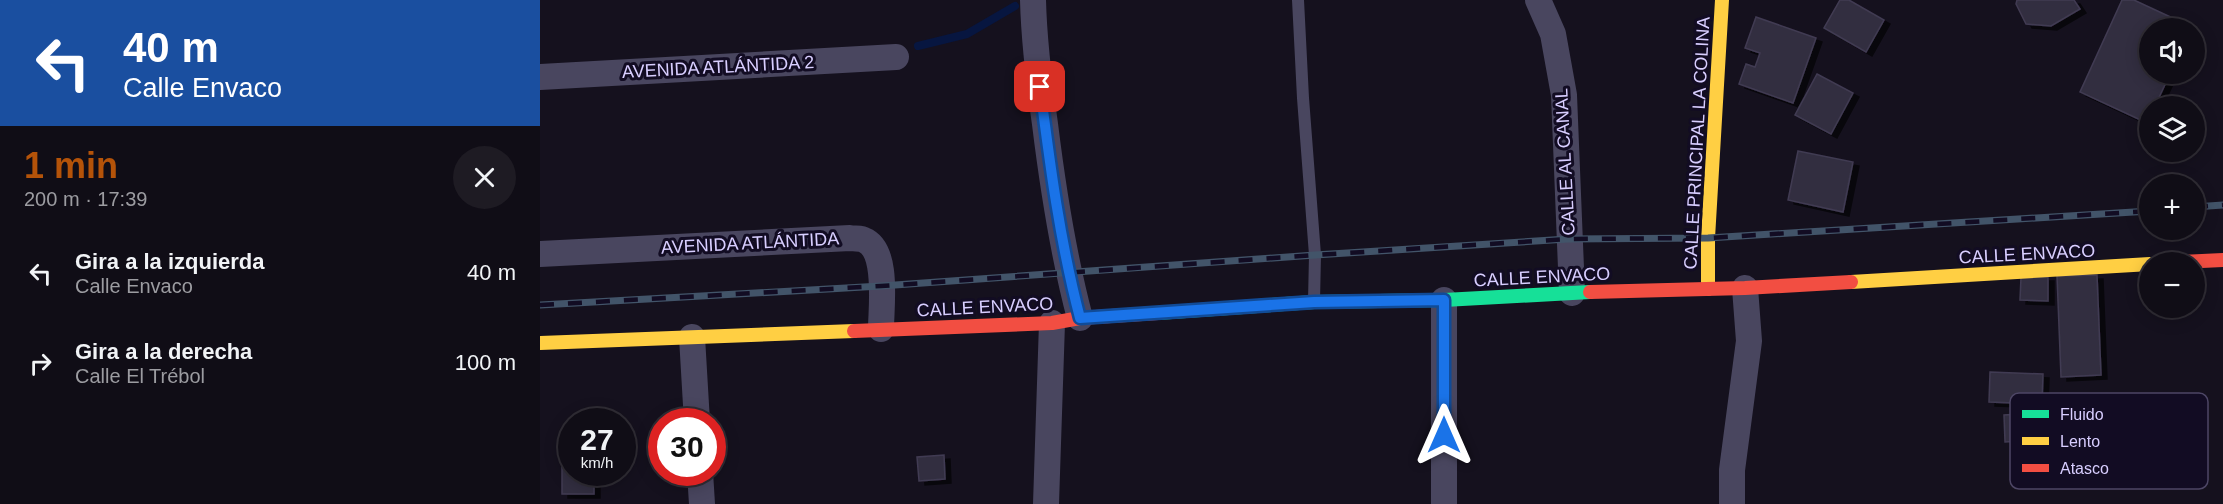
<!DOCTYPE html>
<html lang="es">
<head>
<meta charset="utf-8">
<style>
  :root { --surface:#100d16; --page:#1e1b23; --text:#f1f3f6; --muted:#9c9ca1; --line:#302d35; --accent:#b45309 }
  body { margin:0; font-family:Arial,sans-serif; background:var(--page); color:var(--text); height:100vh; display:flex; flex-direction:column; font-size:22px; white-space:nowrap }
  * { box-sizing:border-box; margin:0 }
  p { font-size:20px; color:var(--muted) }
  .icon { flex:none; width:33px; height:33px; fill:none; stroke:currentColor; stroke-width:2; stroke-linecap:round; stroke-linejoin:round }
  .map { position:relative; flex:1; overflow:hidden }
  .drawer { display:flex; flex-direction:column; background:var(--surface); width:540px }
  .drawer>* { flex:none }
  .guide { background:#1a4fa0; color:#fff; overflow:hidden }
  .buttons { position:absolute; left:1599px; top:18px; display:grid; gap:12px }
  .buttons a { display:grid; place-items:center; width:66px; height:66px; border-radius:50%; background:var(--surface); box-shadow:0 3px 15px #0003,0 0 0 2px var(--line); font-size:30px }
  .speed { position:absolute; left:18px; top:408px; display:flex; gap:12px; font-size:30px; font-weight:700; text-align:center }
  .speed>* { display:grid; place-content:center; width:78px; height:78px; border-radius:50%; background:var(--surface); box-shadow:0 3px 15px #0003,0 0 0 2px var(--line); line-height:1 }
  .speed small { font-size:15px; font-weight:400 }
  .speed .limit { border:9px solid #d22; background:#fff; color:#111 }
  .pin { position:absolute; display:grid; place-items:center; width:51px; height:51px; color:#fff; margin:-26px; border-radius:12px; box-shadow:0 3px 9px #0006 }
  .me { position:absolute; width:66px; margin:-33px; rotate:0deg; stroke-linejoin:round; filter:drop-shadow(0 0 4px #0008) }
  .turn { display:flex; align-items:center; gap:21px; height:126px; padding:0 24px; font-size:27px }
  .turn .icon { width:78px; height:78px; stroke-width:2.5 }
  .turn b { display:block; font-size:42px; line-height:51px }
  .round { display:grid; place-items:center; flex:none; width:63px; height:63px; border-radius:32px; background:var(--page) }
  .summary { display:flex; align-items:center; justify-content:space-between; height:102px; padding:0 24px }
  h1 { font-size:36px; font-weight:600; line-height:45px; color:var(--accent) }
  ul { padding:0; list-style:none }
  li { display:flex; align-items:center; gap:18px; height:90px; padding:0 24px }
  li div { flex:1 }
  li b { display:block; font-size:22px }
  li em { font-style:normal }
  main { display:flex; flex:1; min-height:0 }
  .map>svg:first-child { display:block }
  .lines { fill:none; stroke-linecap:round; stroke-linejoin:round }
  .stream { stroke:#071640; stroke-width:8 }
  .building { fill:#332f41; stroke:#413b52; stroke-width:1.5; filter:url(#shadow) }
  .lane { stroke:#49465f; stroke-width:12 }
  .street { stroke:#49465f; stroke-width:26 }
  .fast { stroke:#16e098; stroke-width:14 }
  .slow { stroke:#ffcf43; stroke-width:14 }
  .jam { stroke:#f24e42; stroke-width:14 }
  .rail-casing { stroke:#425469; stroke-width:7 }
  .rail { stroke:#120c23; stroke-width:4.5; stroke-dasharray:14; stroke-linecap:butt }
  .route-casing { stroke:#114b97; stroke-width:15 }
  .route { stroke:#1a73e8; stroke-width:10 }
  .labels { text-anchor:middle; stroke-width:6; stroke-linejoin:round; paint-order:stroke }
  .street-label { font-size:18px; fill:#d8ceff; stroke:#120c23 }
  .key { fill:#120c23; stroke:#4d4665; stroke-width:1.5 }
  .key-label { font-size:16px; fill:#d8ceff }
</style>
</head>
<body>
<main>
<section class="drawer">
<div class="guide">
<div class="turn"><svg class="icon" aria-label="left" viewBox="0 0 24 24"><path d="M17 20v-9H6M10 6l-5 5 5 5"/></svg><div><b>40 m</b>Calle Envaco</div></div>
</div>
<div class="summary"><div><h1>1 min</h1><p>200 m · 17:39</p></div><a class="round"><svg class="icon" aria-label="close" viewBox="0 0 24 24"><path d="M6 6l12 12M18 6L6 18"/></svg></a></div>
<ul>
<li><svg class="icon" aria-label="left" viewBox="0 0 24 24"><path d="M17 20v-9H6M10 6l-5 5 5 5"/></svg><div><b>Gira a la izquierda</b><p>Calle Envaco</p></div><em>40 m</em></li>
<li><svg class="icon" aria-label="right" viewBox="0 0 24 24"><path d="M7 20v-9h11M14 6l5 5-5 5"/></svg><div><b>Gira a la derecha</b><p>Calle El Trébol</p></div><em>100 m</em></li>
</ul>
</section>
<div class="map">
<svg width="1683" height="504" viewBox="0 0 1683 504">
  <defs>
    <filter id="shadow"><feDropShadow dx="6" dy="4" stdDeviation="0" flood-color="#0009"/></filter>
  </defs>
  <rect width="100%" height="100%" fill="#15111e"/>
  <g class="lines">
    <polyline class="stream" points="378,46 427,34 475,6"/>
  </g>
  <g class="building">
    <polygon points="1300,0 1309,0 1344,20 1326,52 1284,28"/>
    <polygon points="1477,0 1534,0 1540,9 1511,26 1486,24 1476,4"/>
    <polygon points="1582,0 1594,0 1652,27 1610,28 1610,74 1630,74 1615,106 1610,106 1610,118 1607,123 1540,92"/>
    <polygon points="1216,17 1276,38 1253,103 1199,84 1206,64 1215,67 1220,53 1205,48"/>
    <polygon points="1277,74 1313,93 1291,134 1255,115"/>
    <polygon points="1258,151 1313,162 1303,212 1248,200"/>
    <polygon points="1557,275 1561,375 1521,377 1517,276"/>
    <polygon points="1481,277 1508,277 1508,301 1480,300"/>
    <polygon points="1450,372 1503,374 1502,404 1449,402"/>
    <polygon points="1498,413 1499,440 1465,442 1464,415"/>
    <polygon points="404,455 405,479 379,481 377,457"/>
    <polygon points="22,467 32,467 32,472 54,472 54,494 22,494"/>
  </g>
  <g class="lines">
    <polyline class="lane" points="758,0 763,98 775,255 774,301"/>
    <g class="street">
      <path d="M493,0C494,42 499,82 505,124C513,189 523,254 540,318"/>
      <polyline points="998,0 1013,34 1024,95 1032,293"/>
      <polyline points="0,77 356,57"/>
      <path d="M0,254L310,238C314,239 321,238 324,240C349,250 341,307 341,329"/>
      <polyline points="152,337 157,422"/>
      <polyline points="160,472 162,504"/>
      <polyline points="506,504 512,323"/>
      <polyline points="904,504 904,300"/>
      <polyline points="1192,504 1192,470 1209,341 1205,288"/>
    </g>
    <polyline class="fast" points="618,313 774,302 904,300 1050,292"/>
    <g class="slow">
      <polyline points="1311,282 1610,264"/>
      <polyline points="1168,289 1168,238 1182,0"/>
      <polyline points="0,343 314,331"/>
    </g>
    <g class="jam">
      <polyline points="1641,262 1683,260"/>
      <polyline points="1050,292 1205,288 1311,282"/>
      <polyline points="314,331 512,323 540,318 618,313"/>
    </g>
    <defs>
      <g id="rail">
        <polyline points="1654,207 1683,205"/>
        <polyline points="0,305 341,286 775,255 1028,239 1168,238 1610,211"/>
      </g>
    </defs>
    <use href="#rail" class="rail-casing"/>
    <use href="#rail" class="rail"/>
  </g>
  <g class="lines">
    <defs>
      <path id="route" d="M500,87C510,165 520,242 540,318L774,302L904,300V435"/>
    </defs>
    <use href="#route" class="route-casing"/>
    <use href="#route" class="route"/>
  </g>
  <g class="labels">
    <g class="street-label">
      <text transform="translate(178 67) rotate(-3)" y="6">AVENIDA ATLÁNTIDA 2</text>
      <text transform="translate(1157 143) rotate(-87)" y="6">CALLE PRINCIPAL LA COLINA</text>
      <text transform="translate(1025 162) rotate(-93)" y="6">CALLE AL CANAL</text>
      <text transform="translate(210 243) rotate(-3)" y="6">AVENIDA ATLÁNTIDA</text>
      <text transform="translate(1487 254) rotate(-3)" y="6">CALLE ENVACO</text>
      <text transform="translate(1002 277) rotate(-3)" y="6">CALLE ENVACO</text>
      <text transform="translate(445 307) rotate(-3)" y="6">CALLE ENVACO</text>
    </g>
  </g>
  <rect x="1470" y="393" width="198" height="96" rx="9" class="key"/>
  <rect x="1482" y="410" width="27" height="8" fill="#16e098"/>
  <rect x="1482" y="437" width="27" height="8" fill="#ffcf43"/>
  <rect x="1482" y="464" width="27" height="8" fill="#f24e42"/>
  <g class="key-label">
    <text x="1520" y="420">Fluido</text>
    <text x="1520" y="447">Lento</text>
    <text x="1520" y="474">Atasco</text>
  </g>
</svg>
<div class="buttons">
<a><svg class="icon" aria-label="sound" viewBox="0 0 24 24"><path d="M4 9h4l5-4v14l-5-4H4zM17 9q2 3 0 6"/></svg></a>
<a><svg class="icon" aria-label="layers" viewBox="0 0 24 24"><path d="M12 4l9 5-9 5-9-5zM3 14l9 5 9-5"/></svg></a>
<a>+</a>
<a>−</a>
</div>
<div class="speed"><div>27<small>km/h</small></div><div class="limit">30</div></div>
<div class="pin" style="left:500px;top:87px;background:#d93025"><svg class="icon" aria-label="arrive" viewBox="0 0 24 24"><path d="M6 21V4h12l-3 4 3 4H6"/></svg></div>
<svg class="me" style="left:904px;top:435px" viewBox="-20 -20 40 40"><path d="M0-17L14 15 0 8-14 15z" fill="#1a73e8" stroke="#fff" stroke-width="4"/></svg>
</div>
</main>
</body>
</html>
